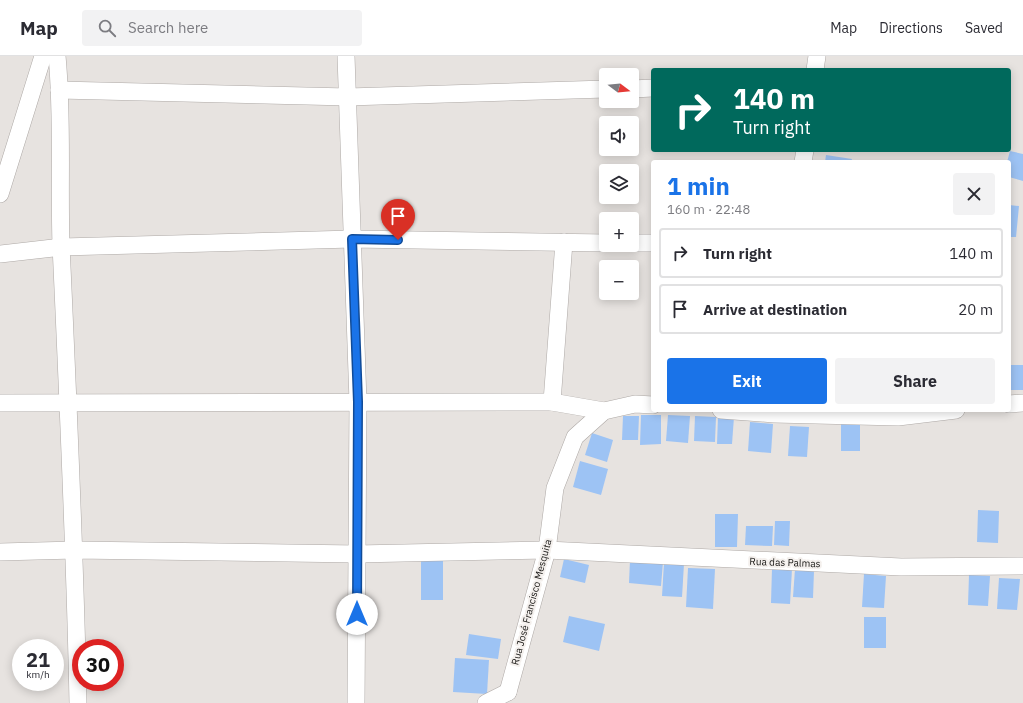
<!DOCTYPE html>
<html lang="en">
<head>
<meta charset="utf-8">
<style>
  :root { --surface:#fff; --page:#f2f2f3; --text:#2b2b33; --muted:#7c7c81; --line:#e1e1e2; --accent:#1a73e8 }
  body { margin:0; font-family:"IBM Plex Sans",sans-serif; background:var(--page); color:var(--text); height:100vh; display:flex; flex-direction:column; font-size:15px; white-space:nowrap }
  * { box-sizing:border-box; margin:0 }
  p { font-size:13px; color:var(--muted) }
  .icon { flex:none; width:22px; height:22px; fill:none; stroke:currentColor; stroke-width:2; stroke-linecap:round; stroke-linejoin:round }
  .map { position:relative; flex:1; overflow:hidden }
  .panel { position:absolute; left:651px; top:104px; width:360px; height:252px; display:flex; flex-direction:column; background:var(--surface); border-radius:4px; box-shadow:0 2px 10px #0003 }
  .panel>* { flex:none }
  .top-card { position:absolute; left:651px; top:12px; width:360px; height:84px; border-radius:4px; box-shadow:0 2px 10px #0003; background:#00695c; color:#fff; overflow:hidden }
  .needle { width:26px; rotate:106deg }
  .tools { position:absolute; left:599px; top:12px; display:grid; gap:8px }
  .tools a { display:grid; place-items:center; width:40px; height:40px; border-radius:4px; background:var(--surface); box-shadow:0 2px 10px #0003; font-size:20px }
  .speed { position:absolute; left:12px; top:583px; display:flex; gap:8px; font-size:20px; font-weight:700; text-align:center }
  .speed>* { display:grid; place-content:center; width:52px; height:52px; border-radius:50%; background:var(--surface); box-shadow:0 2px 10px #0003; line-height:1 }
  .speed small { font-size:10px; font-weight:400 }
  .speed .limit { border:6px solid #d22; background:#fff; color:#111 }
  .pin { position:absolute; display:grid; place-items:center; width:34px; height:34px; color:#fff; margin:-41px -17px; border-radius:50% 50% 50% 0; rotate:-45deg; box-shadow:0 0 4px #0007 }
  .pin .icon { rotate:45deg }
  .me { position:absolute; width:44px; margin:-22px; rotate:0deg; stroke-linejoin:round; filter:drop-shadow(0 0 3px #0008) }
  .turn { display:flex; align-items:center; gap:14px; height:84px; padding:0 16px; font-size:18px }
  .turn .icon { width:52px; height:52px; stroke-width:2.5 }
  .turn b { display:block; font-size:28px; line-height:34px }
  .round { display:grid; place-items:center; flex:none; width:42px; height:42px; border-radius:4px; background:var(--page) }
  .head { display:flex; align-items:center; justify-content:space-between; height:68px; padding:0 16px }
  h1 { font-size:24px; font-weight:800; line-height:30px; color:var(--accent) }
  .action { display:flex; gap:8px; margin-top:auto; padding:8px 16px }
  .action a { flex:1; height:46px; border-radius:4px; background:var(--accent); color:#fff; font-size:16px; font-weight:800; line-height:46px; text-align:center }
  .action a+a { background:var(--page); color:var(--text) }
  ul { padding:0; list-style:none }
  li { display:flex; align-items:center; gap:12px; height:50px; margin:0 8px 6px; padding:0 8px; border:2px solid var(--line); border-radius:4px }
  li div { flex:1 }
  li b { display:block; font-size:15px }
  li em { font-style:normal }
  header { display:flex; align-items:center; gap:24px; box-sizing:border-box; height:56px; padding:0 20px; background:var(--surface); border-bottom:1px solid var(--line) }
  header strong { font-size:19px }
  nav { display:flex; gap:22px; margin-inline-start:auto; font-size:14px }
  .search { width:280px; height:36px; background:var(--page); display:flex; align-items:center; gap:10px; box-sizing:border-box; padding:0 14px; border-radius:4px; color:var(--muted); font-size:15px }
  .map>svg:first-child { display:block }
  .building { fill:#9dc3f4 }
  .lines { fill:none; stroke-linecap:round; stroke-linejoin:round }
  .minor-casing { stroke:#aea9a6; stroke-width:18 }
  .minor { stroke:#fff; stroke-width:17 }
  .route-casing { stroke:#114b97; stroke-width:10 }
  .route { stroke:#1a73e8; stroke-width:7 }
  .labels { text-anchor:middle; stroke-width:4; stroke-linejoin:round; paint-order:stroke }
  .street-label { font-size:10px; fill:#161513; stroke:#f4f0ed }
</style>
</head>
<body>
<header>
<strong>Map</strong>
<div class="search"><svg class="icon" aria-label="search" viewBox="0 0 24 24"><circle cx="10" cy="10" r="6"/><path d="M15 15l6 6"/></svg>Search here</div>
<nav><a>Map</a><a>Directions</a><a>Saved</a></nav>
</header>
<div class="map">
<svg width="1023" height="647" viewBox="0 0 1023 647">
  <rect width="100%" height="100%" fill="#e7e3e0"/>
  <g class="building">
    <polygon points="1010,95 1023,98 1023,125 1009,121 1009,106 1007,106"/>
    <polygon points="826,99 852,103 851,106 825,106"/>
    <polygon points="1009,149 1019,150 1016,181 1009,181"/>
    <rect x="1009" y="309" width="14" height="25"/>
    <polygon points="641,359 661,359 661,388 640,389"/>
    <polygon points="668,359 690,360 688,387 666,385"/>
    <polygon points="623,360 639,360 638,384 622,384"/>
    <polygon points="695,360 716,361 715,386 694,385"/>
    <polygon points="718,360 734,361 732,388 717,388"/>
    <polygon points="750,366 773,368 771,397 748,395"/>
    <polygon points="860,367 860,395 841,395 841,368"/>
    <polygon points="790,370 809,371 807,401 788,400"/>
    <polygon points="592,377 613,384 607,406 585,399"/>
    <polygon points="580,405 608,413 601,439 573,431"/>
    <polygon points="978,454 999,455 998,487 977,486"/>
    <polygon points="715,458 738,458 737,491 715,491"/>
    <polygon points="775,465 790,465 789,490 774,489"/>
    <polygon points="746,470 773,470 772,490 745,489"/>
    <rect x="421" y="502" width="22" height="42"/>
    <polygon points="564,503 589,509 585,527 560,521"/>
    <polygon points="630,504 663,506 661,530 629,527"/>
    <polygon points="664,507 684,508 682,541 662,540"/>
    <polygon points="688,512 715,513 713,553 686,551"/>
    <polygon points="772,512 792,513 790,548 771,547"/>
    <polygon points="795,513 814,515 813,542 793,541"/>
    <polygon points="864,518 886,520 884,552 862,551"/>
    <polygon points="969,519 990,520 988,550 968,549"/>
    <polygon points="999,522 1020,523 1017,554 997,553"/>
    <polygon points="569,560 605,568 599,595 563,586"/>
    <rect x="864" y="561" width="22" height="31"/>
    <polygon points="469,578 501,583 498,603 466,599"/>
    <polygon points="455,602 489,604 487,638 453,636"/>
  </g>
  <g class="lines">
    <defs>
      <g id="minor">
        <path d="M57,0C63,62 59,126 61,189C68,341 75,494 78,647"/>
        <polyline points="346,0 358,346 356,647"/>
        <polyline points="815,14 817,0"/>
        <polyline points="632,33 653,32"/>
        <polyline points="59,34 348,41 606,33"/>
        <polyline points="803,106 805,94"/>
        <polyline points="0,138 43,0"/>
        <polyline points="632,187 653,187"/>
        <polyline points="0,198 62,191 352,183 606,187"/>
        <polyline points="552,346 564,186"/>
        <polyline points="0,347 552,346 604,355"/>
        <polyline points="1009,348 1023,347"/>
        <polyline points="721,354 774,358 898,361 956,354"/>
        <polyline points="0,496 75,494 357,498 547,494 901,511 1023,510"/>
        <polyline points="508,636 547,494 555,432 575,381 604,355 635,348 653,349"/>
        <polyline points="486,647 508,636"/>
      </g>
    </defs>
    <use href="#minor" class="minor-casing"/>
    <use href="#minor" class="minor"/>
  </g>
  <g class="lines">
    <defs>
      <polyline id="route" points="357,558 358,346 352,183 398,184"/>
    </defs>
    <use href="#route" class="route-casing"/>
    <use href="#route" class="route"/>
  </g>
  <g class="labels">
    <g class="street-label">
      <text transform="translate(785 506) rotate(2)" y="4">Rua das Palmas</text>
      <text transform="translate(531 546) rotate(-75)" y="4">Rua José Francisco Mesquita</text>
    </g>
  </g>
</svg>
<div class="tools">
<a><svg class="needle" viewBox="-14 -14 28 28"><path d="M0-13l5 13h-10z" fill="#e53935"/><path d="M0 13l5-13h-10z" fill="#7c7c81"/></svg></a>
<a><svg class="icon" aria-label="sound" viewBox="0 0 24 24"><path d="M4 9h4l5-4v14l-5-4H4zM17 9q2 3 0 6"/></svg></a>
<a><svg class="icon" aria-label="layers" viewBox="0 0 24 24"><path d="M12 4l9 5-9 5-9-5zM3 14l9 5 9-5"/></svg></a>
<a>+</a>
<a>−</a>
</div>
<div class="speed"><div>21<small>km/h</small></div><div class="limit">30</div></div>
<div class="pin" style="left:398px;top:184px;background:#d93025"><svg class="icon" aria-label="arrive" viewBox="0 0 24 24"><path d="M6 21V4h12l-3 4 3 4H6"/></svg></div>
<svg class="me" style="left:357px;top:558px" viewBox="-20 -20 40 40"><circle r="19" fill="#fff"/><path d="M0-13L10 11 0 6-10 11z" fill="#1a73e8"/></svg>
<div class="top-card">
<div class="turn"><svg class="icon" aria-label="right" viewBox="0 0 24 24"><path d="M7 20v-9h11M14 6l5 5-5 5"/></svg><div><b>140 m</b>Turn right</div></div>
</div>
<section class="panel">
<div class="head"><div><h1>1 min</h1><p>160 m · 22:48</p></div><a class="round"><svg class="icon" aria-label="close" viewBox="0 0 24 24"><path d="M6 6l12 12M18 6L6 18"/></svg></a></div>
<ul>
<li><svg class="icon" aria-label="right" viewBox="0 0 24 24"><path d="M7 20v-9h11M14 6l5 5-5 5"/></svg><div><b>Turn right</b></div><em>140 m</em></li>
<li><svg class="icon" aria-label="arrive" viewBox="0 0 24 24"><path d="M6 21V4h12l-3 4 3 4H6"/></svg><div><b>Arrive at destination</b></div><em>20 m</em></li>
</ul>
<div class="action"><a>Exit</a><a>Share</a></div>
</section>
</div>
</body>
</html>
